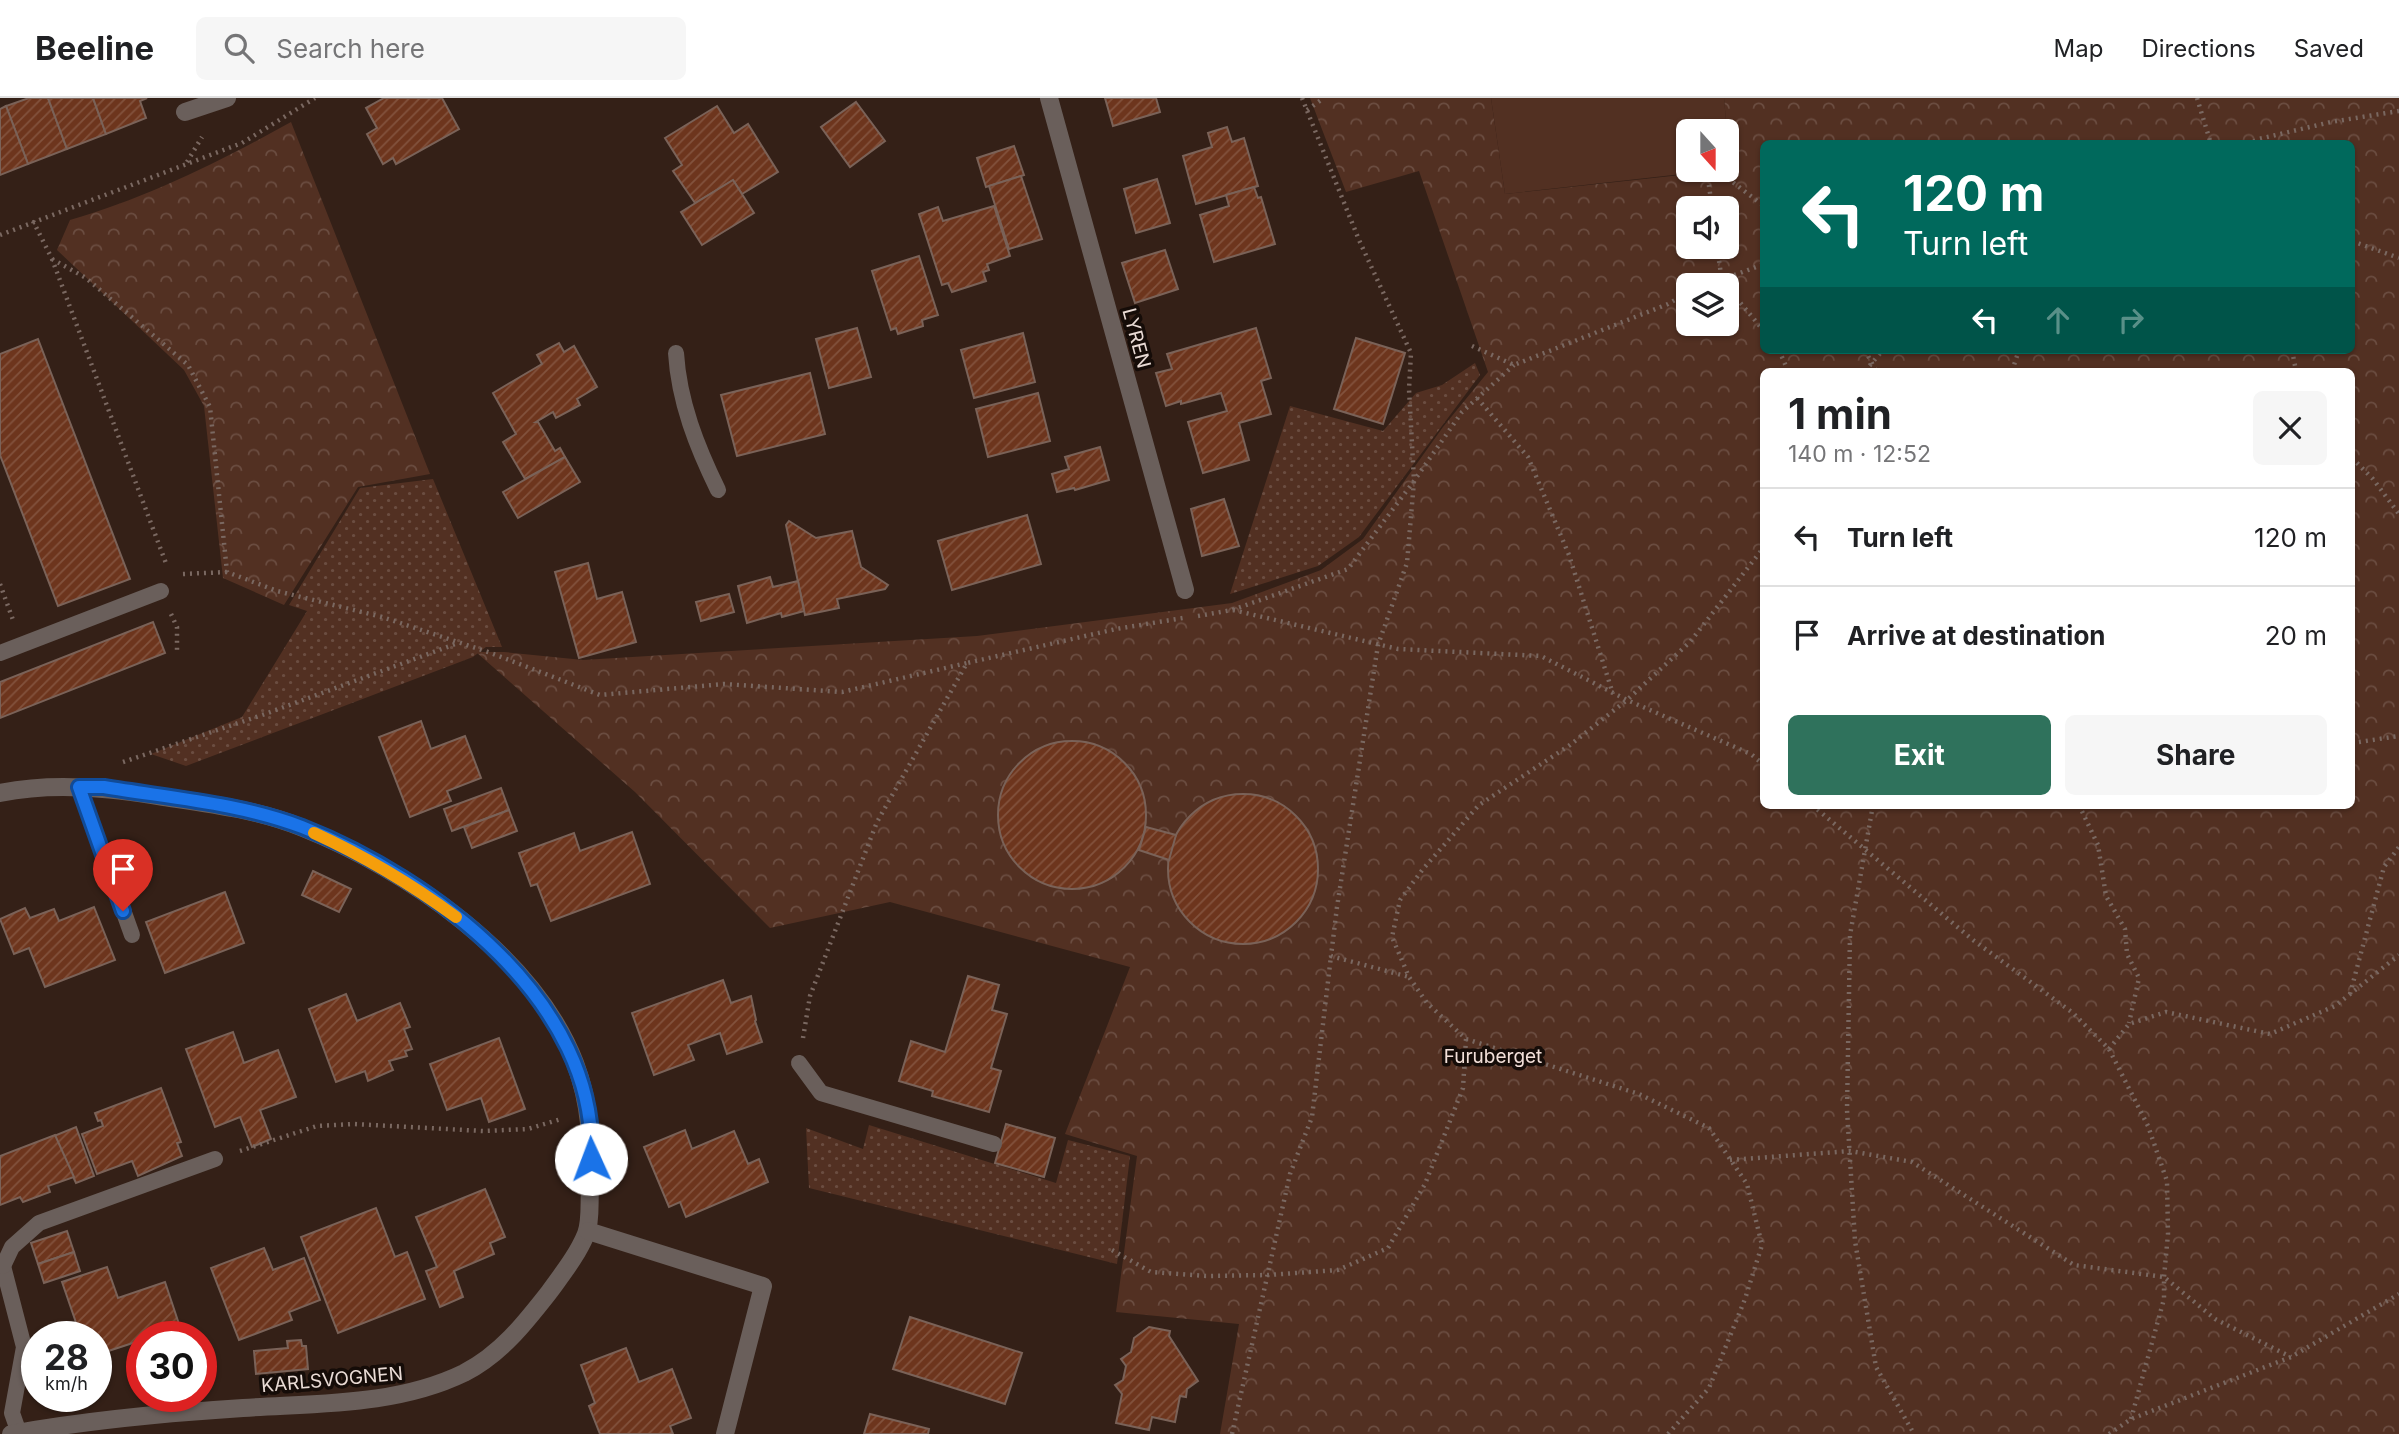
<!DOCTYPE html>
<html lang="en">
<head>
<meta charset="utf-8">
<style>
  :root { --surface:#fff; --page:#f6f6f6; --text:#202124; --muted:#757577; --line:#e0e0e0; --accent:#2f725c }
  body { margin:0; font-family:Inter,sans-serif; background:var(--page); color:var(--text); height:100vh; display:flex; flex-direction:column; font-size:26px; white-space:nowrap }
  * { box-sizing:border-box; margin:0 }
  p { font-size:23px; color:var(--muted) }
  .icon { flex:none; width:38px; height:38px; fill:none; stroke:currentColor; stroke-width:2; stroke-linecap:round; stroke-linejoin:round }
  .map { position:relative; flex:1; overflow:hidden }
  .panel { position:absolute; left:1760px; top:270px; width:595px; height:441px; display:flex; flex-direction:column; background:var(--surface); border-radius:10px; box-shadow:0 2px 5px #0004 }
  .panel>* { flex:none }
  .banner { position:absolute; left:1760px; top:42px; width:595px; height:214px; border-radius:10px; box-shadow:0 2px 5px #0004; background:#00695c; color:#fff; overflow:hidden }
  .needle { width:46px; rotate:159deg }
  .controls { position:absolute; left:1676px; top:21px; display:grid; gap:14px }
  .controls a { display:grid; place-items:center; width:63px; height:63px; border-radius:10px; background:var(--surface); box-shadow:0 2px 5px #0004; font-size:35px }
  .speed { position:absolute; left:21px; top:1223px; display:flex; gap:14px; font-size:35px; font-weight:700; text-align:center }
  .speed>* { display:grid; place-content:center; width:91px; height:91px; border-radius:50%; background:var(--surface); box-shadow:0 2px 5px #0004; line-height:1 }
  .speed small { font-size:18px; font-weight:400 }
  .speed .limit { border:10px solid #d22; background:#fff; color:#111 }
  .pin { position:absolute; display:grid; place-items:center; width:60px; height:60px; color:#fff; margin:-72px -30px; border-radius:50% 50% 50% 0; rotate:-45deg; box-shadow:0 0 7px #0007 }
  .pin .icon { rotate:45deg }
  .me { position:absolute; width:77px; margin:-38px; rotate:358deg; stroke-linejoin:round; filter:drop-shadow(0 0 5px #0008) }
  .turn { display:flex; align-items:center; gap:24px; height:147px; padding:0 28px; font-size:32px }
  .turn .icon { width:91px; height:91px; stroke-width:2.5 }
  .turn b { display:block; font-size:49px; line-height:60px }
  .lanes { display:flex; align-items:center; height:66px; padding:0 28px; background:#0003; justify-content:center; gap:35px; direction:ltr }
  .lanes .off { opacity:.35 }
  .round { display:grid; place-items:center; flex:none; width:74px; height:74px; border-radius:10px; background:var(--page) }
  .headline { display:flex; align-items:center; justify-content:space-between; height:119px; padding:0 28px }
  h1 { font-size:42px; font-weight:700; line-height:52px }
  .cta { display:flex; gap:14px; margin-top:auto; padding:14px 28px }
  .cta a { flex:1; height:80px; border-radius:10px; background:var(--accent); color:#fff; font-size:28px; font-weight:700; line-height:80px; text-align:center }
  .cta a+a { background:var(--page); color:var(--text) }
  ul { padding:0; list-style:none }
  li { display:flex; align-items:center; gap:21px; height:98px; padding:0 28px; border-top:2px solid var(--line) }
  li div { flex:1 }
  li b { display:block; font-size:26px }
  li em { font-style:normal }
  header { display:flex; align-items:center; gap:42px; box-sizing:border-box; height:98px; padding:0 35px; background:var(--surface); border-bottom:2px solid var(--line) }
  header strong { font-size:33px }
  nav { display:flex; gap:38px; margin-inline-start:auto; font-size:24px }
  .search { width:490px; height:63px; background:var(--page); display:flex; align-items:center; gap:18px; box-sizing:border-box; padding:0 24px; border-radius:10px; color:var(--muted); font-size:26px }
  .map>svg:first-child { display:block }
  .grass { fill:url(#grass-dots) }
  .forest { fill:url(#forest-crowns); fill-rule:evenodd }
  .pitch { fill:#523022 }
  .building { fill:url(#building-hatch); stroke:#7a6258; stroke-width:2 }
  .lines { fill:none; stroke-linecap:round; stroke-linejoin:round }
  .path { stroke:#7a6861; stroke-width:4.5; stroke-dasharray:2 5; stroke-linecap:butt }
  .service { stroke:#6a5f5b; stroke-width:16 }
  .minor { stroke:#6a5f5b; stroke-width:18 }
  .route-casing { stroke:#114b97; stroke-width:18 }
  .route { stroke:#1a73e8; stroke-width:12 }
  .slow { stroke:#f59e0b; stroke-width:12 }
  .labels { text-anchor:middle; stroke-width:7; stroke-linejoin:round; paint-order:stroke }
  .street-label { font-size:19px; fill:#e9dbd5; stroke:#150c08 }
  .park-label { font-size:19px; fill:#f2dfd8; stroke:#150c08 }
</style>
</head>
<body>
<header>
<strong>Beeline</strong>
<div class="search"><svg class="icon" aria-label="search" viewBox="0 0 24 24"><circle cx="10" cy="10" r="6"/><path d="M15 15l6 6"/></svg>Search here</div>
<nav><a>Map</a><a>Directions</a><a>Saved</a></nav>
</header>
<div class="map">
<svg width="2399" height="1336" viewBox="0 0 2399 1336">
  <defs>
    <pattern id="grass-dots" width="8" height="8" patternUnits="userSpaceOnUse" patternTransform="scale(1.75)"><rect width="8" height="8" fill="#523022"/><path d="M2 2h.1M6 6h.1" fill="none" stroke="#6b4d41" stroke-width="1.8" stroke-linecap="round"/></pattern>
    <pattern id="forest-crowns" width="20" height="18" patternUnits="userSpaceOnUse" patternTransform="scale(1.75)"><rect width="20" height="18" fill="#523022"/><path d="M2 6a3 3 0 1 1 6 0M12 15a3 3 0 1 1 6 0" fill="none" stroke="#6b4d41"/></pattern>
    <pattern id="building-hatch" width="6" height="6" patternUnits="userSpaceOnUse" patternTransform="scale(1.75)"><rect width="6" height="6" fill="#6d351d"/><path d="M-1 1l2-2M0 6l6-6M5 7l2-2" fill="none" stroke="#82523d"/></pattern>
  </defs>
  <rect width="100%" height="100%" fill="#342017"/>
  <g class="grass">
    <polygon points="1475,265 1480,277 1359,439 1318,468 1230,496 1290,308 1383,333 1416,295 1442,287"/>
    <polygon points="433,381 502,549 486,549 473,559 186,668 151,656 242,619 307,513 289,507 360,390"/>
    <polygon points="869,1027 1056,1085 1068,1042 1130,1058 1117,1166 809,1090 806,1030 863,1051"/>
  </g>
  <g class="forest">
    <path d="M1310,0H1491L1505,96L1727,72L1730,70L1724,0H2399V1336H1220L1239,1226L1116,1214L1137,1058L1065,1036L1130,869L890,804L770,830L635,694L476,554H504L583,562L977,538L1232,505L1321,472L1363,441L1443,329L1488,274L1419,73L1346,94ZM1764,46H2352V252H1764ZM1689,110H1727V149H1689ZM1689,187H1727V226H1689ZM1764,273H2352V707H1764Z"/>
    <path d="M291,24L430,376L358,389L284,507L223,480L204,308L184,272L57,152L70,122C145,101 223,62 291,24Z"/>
  </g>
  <polygon class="pitch" points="1491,0 1724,0 1727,33 1689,33 1689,72 1718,72 1505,96"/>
  <g class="building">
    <polygon points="29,0 48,0 67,51 28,66 6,8"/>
    <polygon points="48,0 93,0 106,36 67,51"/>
    <polygon points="93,0 147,0 140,3 146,20 106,36"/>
    <polygon points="384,0 442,0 459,31 396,66 393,60 383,66 367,36 377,30 366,10"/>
    <polygon points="1105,0 1156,0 1160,14 1113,28"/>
    <polygon points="856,4 885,43 850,69 821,29"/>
    <polygon points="6,8 28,66 0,77 0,11"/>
    <polygon points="717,8 734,35 748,26 778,74 742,96 733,82 695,105 673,73 682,67 665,40"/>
    <polygon points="1227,29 1232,44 1244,40 1258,88 1196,106 1183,58 1212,49 1208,35"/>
    <polygon points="1014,48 1024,77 986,89 977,60"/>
    <polygon points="1021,78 1042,141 1009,151 989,88"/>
    <polygon points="1157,81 1170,125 1136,135 1124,91"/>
    <polygon points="733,82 754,115 702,147 681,114"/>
    <polygon points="1254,89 1258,100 1261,99 1275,146 1214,164 1200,117 1229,108 1226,97"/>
    <polygon points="994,108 1010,158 987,166 989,172 983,174 986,183 952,194 948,185 942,187 919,116 938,109 943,123"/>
    <polygon points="1165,152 1178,191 1135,205 1122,165"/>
    <polygon points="919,158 938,217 922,222 923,228 898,236 896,230 891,232 872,173"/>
    <polygon points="857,230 871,279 829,290 816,241"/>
    <polygon points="1256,230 1271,280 1261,283 1271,316 1239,325 1249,362 1203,375 1188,324 1227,313 1221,295 1181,306 1181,303 1166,308 1156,275 1172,271 1167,256"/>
    <polygon points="1023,235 1035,284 974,300 961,252"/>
    <polygon points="1356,240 1405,255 1383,326 1334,311"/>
    <polygon points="38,241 130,481 58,508 0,357 0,256"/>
    <polygon points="559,245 564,254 574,248 597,289 577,301 580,307 556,320 553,314 536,324 538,324 555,353 560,350 565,359 525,381 503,344 516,336 493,295 542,266 537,257"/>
    <polygon points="810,275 825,336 737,358 721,297"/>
    <polygon points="1038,295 1050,343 988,359 976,311"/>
    <polygon points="1100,349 1109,382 1075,392 1074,390 1057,394 1052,376 1069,371 1065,359"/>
    <polygon points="565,359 580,384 518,420 503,394"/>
    <polygon points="1224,401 1239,448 1202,458 1191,411"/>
    <polygon points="1027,417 1041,466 952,492 938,443"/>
    <polygon points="789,423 816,440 852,433 861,469 888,487 885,491 837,501 839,510 805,517 786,427"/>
    <polygon points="588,465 597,501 622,494 636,544 579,560 555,474"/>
    <polygon points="770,479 773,489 798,483 804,513 782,519 781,515 747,525 738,488"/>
    <polygon points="729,496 734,514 701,523 696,504"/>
    <polygon points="153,524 165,555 0,620 0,584"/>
    <polygon points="421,623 431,651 465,638 481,680 447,693 451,703 410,719 379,639"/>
    <circle cx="1072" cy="717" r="74"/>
    <polygon points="501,690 509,712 452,733 444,711"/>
    <circle cx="1243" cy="771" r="75"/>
    <polygon points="509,712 517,733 472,750 464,729"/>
    <polygon points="1146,729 1176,737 1169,762 1139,752"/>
    <polygon points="632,734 650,786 551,823 537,786 531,788 519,755 574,735 580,753"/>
    <polygon points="313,773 351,791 339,814 302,797"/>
    <polygon points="225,794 244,845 165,875 146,824"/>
    <polygon points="94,809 115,862 45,889 29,850 14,856 0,821 25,810 30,820 54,811 59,823"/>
    <polygon points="968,878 999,887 992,912 1007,916 991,970 1001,973 989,1014 932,998 933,993 899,983 911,943 945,954"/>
    <polygon points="723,882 731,905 751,898 756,922 755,923 762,944 727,956 720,935 688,947 694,962 654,977 632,915"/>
    <polygon points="346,896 357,923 400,905 410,929 404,931 412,951 405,953 407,958 389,963 393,972 368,983 365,973 336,984 309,911"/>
    <polygon points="233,934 244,965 278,952 296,999 260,1012 271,1041 252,1049 240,1019 215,1029 186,951"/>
    <polygon points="499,940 525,1011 489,1024 481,1000 447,1012 430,966"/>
    <polygon points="161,990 181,1044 177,1045 182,1058 138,1078 132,1063 97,1076 82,1036 103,1028 101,1022 98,1023 95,1015"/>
    <polygon points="1006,1026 1055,1040 1044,1079 995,1065"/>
    <polygon points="76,1029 94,1078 76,1085 54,1038"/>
    <polygon points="685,1032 692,1051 734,1033 748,1066 759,1061 768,1084 686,1119 680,1104 669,1109 644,1049"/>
    <polygon points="55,1037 74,1079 48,1088 50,1094 23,1104 20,1099 0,1107 0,1058"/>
    <polygon points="485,1091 505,1139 490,1145 494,1156 454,1173 463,1199 440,1209 426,1173 437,1169 416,1119"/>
    <polygon points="376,1110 395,1159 407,1154 425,1201 338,1235 301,1139"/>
    <polygon points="67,1133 74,1154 38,1166 31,1145"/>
    <polygon points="264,1150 273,1172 304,1160 320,1202 289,1214 292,1222 239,1242 211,1170"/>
    <polygon points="74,1154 80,1173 44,1185 38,1166"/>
    <polygon points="107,1169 118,1200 165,1184 180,1229 150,1239 142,1239 142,1242 96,1257 96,1239 81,1239 62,1184"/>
    <polygon points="910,1219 1022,1255 1005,1306 893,1271"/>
    <polygon points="1149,1229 1170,1233 1169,1238 1198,1283 1187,1291 1186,1299 1180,1298 1175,1324 1152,1319 1149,1332 1116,1325 1122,1296 1115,1287 1123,1282 1126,1268 1121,1261 1131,1254 1134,1240"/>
    <polygon points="201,1242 207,1242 210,1282 201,1283"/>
    <polygon points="301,1242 302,1248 306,1248 308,1271 256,1276 254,1253 288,1250 287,1243"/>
    <polygon points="626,1250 639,1284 672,1271 691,1320 670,1328 673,1336 600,1336 589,1308 595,1305 581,1267"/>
    <polygon points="870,1316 929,1331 928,1336 864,1336"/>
  </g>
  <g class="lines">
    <g class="path">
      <polyline points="1302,0 1359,142 1411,255 1409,291 1414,383 1407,465 1378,547 1337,809 1331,858 1409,879"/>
      <polyline points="2197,0 2211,46"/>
      <polyline points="1307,12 1324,0"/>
      <polyline points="2247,46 2259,41 2331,24 2399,13"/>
      <polyline points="187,64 202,39"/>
      <polyline points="1707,73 1712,110"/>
      <polyline points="1722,76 1764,108"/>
      <polyline points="33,123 52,161 167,468"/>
      <polyline points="0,137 242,45 315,0"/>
      <polyline points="2352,143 2399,160"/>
      <polyline points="1717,149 1722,183 1726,187"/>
      <polyline points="52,161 86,180 188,267 210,309 227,474 277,493 382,519 491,555 600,597 724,586 842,594 967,565"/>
      <polyline points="1708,187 1764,166"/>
      <polyline points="1727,189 1764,233"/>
      <polyline points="1472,248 1514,267 1668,206 1689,194"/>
      <polyline points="1779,252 1788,273"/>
      <polyline points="1865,252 1876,273"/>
      <polyline points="2292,252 2296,273"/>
      <polyline points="1865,273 1883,252"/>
      <polyline points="2012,273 2019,252"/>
      <polyline points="1477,300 1528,359 1569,457 1613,596"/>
      <polyline points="2352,360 2373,381 2399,416"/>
      <polyline points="183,476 227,474"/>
      <polyline points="0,486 13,522"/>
      <polyline points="1233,512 1398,551 1541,558 1627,602 1751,656 1764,667"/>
      <polyline points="171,516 177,529 177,552"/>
      <polyline points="1198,518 1232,512 1348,471 1414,383 1462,314 1514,267"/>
      <polyline points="2352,645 2399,638"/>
      <polyline points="123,664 265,616 458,545"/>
      <polyline points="1812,707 1973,842 2073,915 2109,951 2148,1028 2167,1083 2168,1136 2164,1179 2164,1201 2131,1321"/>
      <polyline points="1873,707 1850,837 1847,1012 1855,1143 1876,1269 1914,1336"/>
      <polyline points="2079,707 2098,747 2106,798 2125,831 2127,856 2139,880 2129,925"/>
      <polyline points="2350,896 2384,769 2399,749"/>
      <polyline points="803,940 810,898 877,724 967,565 1116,531 1183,520"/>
      <polyline points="2109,951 2129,926 2166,914 2270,936 2335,908 2399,857"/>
      <polyline points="240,1053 317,1028 353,1026 483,1033 528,1031 561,1021"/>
      <polyline points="1730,1062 1850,1053 1912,1064 2074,1167 2164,1179 2215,1221 2291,1259"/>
      <polyline points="1112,1152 1151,1174 1206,1178 1268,1177 1338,1172 1388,1150 1425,1086 1463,990 1466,941"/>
      <polyline points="1232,1336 1290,1076 1312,1019 1331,858"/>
      <polyline points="1668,1336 1709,1290 1745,1201 1762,1147 1747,1086 1709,1030 1639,996 1466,941 1427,905 1409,879 1392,839 1400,802 1423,771 1479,707 1570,647 1627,602 1690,544 1764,449"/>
      <polyline points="2109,1336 2131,1321 2291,1259 2399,1196"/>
    </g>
    <g class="service">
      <path d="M676,255C679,304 697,349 718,392"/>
      <polyline points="0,555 161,493"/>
      <polyline points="79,689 132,837"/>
      <polyline points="799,965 821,995 994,1046"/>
      <polyline points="0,1165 3,1168 24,1249 12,1315 19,1335"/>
      <polyline points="3,1168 12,1149 39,1125 215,1061"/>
    </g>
    <g class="minor">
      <polyline points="1049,0 1185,492"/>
      <polyline points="185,14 227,0"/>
      <path d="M0,695C55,684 109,690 164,699C211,706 259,712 303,730C406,771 534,858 575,965C591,1007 592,1047 590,1091C589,1105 591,1123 586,1136C578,1156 563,1175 550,1193C525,1225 501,1256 464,1275C396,1308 317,1305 243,1310C165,1315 88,1322 11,1336"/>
      <polyline points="588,1133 763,1188 725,1336"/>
    </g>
  </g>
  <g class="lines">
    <defs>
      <path id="route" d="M123,813L79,689H104C170,700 239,705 302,729C432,780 600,905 591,1061"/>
    </defs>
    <use href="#route" class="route-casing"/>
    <use href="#route" class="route"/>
    <path class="slow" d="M314,735C364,758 411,786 456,819"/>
  </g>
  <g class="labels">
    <g class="street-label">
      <text transform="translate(1137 240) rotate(75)" y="7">LYREN</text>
      <text transform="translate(332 1281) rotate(-5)" y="7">KARLSVOGNEN</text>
    </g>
    <g class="park-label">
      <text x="1493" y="965">Furuberget</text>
    </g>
  </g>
</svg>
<div class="controls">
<a><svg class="needle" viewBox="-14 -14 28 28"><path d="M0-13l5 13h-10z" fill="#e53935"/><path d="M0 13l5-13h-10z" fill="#757577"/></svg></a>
<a><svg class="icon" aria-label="sound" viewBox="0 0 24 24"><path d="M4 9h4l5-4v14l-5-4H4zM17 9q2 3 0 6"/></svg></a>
<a><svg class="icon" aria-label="layers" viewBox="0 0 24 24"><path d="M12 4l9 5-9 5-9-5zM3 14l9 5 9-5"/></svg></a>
</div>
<div class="speed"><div>28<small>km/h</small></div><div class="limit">30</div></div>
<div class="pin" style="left:123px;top:813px;background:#d93025"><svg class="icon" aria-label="arrive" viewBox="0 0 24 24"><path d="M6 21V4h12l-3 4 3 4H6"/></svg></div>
<svg class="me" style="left:591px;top:1061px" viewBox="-20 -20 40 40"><circle r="19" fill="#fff"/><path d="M0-13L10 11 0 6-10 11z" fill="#1a73e8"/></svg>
<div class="banner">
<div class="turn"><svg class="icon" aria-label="left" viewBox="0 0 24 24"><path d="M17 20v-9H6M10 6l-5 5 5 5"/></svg><div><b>120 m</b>Turn left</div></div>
<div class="lanes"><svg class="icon" aria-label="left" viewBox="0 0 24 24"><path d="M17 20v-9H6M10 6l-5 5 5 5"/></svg><svg class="icon off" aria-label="ahead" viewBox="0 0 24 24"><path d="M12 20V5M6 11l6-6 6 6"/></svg><svg class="icon off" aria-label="right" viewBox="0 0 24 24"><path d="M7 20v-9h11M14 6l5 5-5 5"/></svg></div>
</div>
<section class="panel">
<div class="headline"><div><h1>1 min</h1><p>140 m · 12:52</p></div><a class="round"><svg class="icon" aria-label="close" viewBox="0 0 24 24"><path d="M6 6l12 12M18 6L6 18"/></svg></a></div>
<ul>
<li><svg class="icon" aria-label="left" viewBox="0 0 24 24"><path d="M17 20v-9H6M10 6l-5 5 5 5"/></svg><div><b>Turn left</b></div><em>120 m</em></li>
<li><svg class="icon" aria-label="arrive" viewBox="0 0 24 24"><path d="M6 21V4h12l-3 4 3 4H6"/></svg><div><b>Arrive at destination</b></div><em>20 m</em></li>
</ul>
<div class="cta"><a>Exit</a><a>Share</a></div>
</section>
</div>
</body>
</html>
